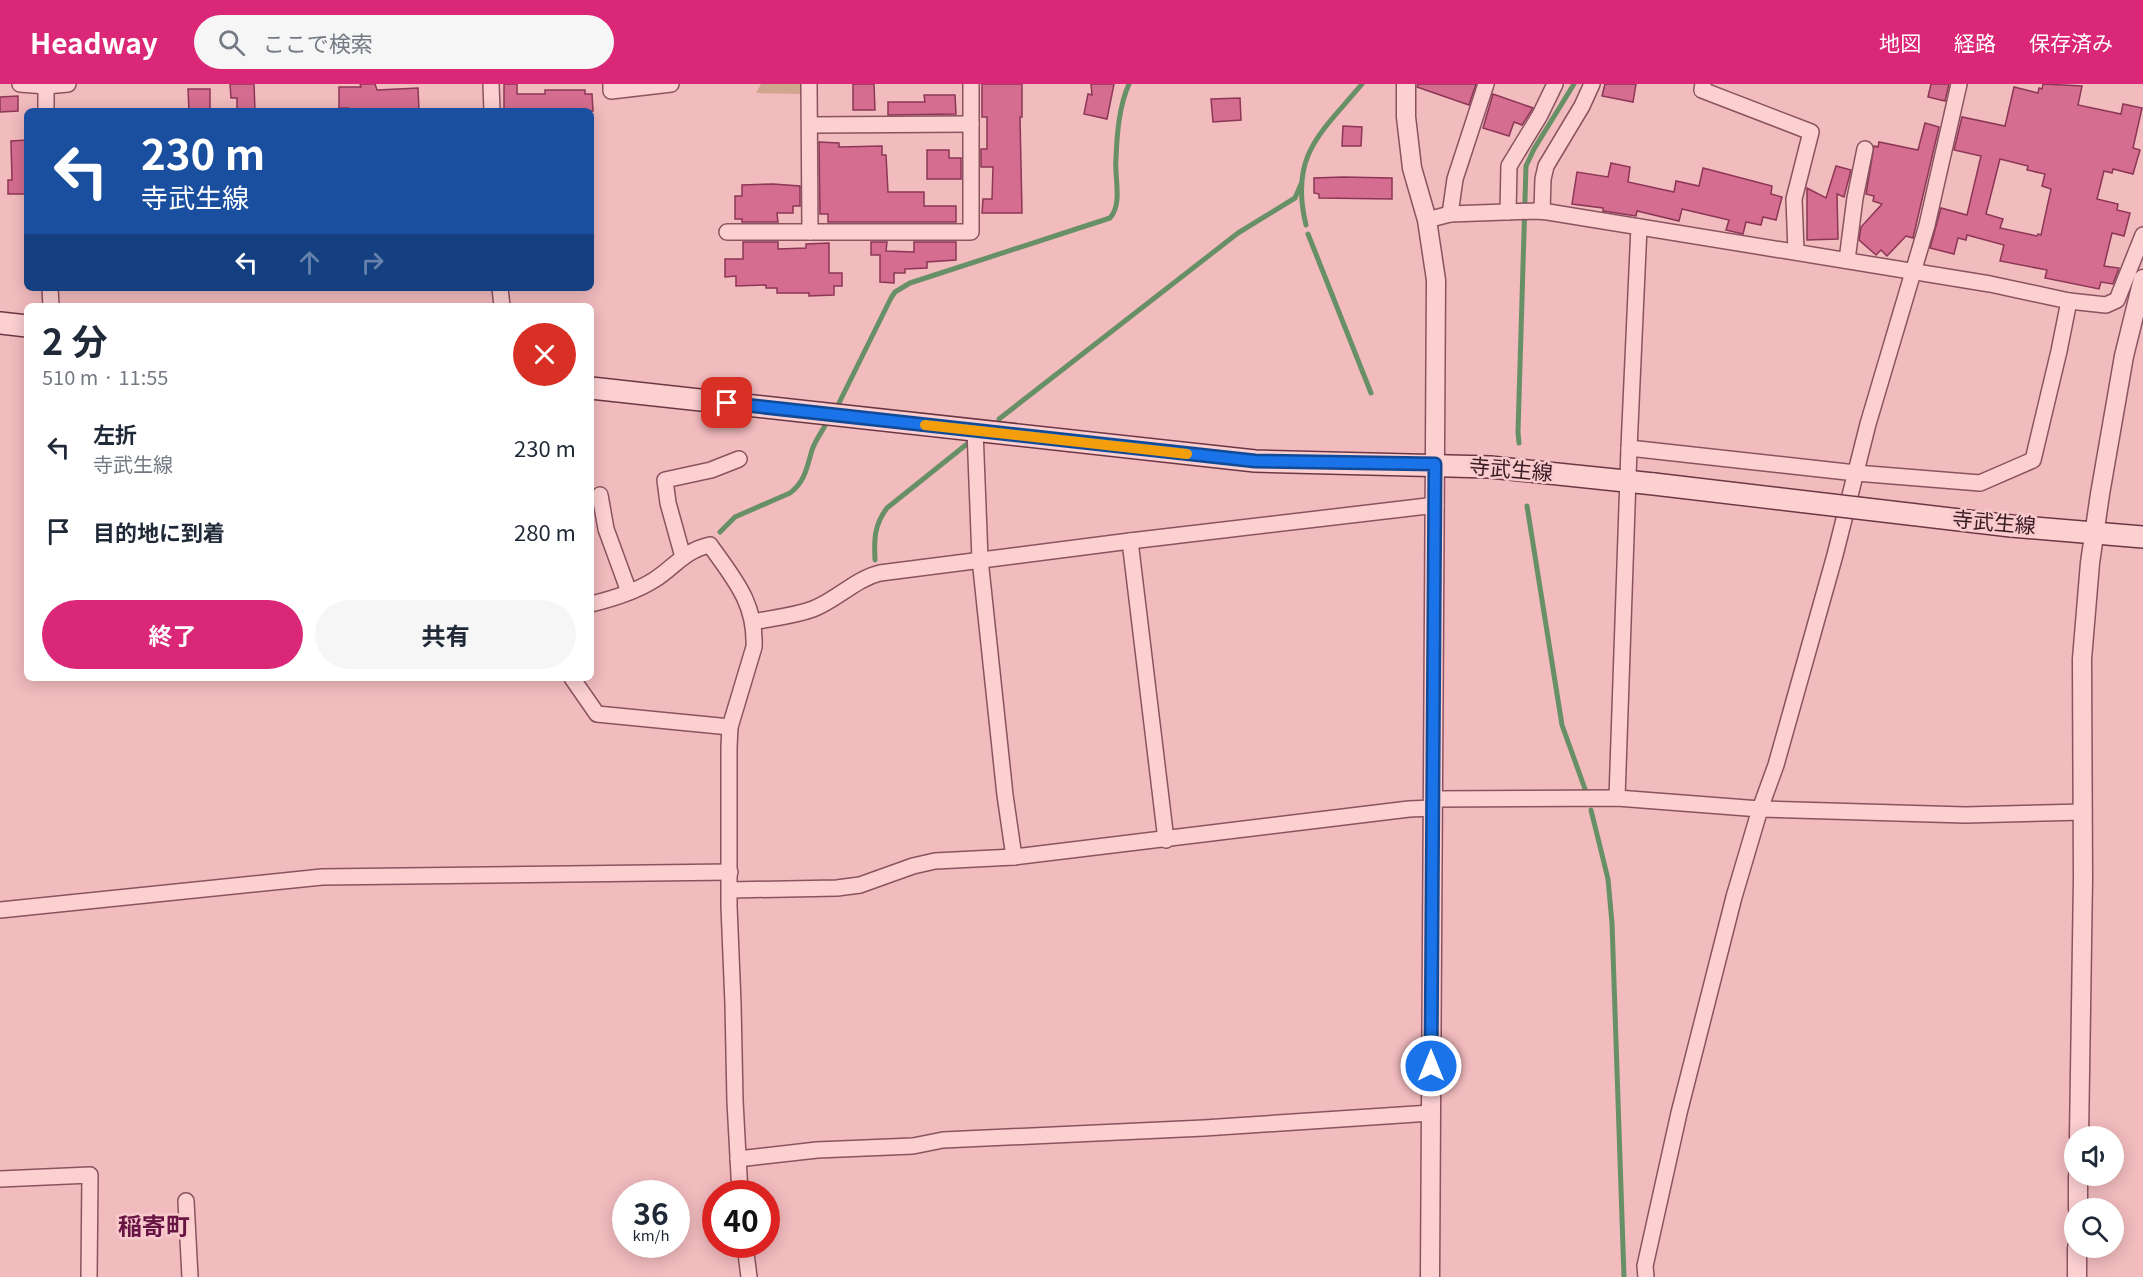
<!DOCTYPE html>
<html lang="ja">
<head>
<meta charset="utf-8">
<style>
  :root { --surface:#fff; --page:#f6f6f7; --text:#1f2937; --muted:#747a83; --accent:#db2777 }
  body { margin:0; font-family:Georgia,"Noto Sans JP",serif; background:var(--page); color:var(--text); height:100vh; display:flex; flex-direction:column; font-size:22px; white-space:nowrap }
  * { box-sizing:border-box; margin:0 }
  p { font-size:20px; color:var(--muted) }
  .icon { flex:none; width:33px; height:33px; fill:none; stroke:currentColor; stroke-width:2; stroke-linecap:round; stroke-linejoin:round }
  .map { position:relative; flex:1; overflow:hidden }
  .details { position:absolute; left:24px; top:219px; width:570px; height:378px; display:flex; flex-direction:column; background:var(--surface); border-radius:9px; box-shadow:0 3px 15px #0003 }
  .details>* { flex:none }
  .top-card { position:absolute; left:24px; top:24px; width:570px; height:183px; border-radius:9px; box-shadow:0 3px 15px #0003; background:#1a4fa0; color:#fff; overflow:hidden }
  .buttons { position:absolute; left:2064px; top:1042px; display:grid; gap:12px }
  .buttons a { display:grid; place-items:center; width:60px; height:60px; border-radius:50%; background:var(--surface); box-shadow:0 3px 15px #0003; font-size:30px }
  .speed { position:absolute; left:612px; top:1096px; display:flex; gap:12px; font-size:30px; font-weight:700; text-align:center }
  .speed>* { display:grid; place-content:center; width:78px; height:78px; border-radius:50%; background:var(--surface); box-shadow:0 3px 15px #0003; line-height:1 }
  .speed small { font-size:15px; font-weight:400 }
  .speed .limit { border:9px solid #d22; background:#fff; color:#111 }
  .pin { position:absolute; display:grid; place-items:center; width:51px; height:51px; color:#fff; margin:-26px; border-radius:12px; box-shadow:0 3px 9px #0006 }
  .me { position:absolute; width:66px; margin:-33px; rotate:0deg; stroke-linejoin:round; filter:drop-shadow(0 0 4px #0008) }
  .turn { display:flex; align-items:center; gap:21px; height:126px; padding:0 18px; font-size:27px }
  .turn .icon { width:78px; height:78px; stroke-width:2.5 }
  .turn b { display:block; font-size:42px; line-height:51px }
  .lanes { display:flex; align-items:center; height:57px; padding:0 18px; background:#0003; justify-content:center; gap:30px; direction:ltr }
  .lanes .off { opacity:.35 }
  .round { display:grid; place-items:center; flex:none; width:63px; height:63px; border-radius:32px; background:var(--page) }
  .overview { display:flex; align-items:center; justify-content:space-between; height:102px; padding:0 18px }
  h1 { font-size:36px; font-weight:700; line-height:45px }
  .cta { display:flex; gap:12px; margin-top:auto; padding:12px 18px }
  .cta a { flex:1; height:69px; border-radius:36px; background:var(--accent); color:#fff; font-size:24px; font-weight:700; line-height:69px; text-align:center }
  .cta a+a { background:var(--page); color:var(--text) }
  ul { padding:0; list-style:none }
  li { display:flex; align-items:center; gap:18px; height:84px; padding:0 18px }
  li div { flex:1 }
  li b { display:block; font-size:22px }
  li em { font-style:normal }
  header { display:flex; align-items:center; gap:36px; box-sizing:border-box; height:84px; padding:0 30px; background:var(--accent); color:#fff }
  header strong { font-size:28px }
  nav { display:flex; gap:33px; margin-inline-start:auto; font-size:21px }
  .search { width:420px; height:54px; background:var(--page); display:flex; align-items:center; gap:15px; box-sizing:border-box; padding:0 21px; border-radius:33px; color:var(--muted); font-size:22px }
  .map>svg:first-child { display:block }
  .green { fill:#d0a68f }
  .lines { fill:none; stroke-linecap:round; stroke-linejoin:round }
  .stream { stroke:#679067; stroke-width:5 }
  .building { fill:#d46d90; stroke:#8c3755; stroke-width:1.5; fill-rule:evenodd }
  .minor-casing { stroke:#8b5360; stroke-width:18 }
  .tertiary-casing { stroke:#8b5360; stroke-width:21 }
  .secondary-casing { stroke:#6c3744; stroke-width:24 }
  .minor { stroke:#fccfd1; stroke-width:15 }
  .tertiary { stroke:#fccfd1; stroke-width:18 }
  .secondary { stroke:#fccfd1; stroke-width:21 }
  .secondary-bridge-casing { stroke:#6c3744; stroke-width:24; stroke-linecap:butt }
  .secondary-bridge { stroke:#fccfd1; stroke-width:21 }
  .route-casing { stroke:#114b97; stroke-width:15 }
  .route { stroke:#1a73e8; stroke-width:10 }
  .slow { stroke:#f59e0b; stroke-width:10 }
  .labels { text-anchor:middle; stroke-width:5; stroke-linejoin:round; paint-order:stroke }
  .street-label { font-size:21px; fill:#381a22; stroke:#f9cbcd }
  .quarter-label { font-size:24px; font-weight:bold; fill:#691543; stroke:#f9cbcd }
</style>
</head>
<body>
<header>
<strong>Headway</strong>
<div class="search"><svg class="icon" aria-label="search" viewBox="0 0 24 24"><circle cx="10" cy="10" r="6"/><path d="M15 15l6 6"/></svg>ここで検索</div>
<nav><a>地図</a><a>経路</a><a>保存済み</a></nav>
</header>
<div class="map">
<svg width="2143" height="1193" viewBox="0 0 2143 1193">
  <rect width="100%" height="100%" fill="#f2bbbe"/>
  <polygon class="green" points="761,0 801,0 801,10 756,9"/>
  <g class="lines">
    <g class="stream">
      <path d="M1306,141C1289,71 1321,49 1362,0"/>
      <polyline points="1308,150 1371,309"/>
      <path d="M836,325L891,214L895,208L910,199L1110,134C1123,120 1114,92 1116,74C1117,50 1119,22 1129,0"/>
      <polyline points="999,335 1238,149 1295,114 1301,100"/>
      <polyline points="1519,359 1518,348 1526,82 1534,65 1574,0"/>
      <polyline points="1527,422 1562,641 1585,705"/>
      <path d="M720,448L735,433L790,409C805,398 807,383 812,366C815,357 821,349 826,340"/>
      <path d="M875,476C874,456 874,441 887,424L967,360"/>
      <polyline points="1591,726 1608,795 1612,839 1624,1193"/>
    </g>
  </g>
  <g class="building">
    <polygon points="230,0 254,0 255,27 237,27 237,14 231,14"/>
    <polygon points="360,0 375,0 377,6 418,4 419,27 349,27 349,24 339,24 339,3 361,3"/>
    <polygon points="504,0 517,0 517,10 545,10 545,6 585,6 585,10 592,10 593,27 504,27"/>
    <polygon points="853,0 874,0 875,26 853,26"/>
    <polygon points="982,0 1022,0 1022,33 1020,33 1022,129 982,129 983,115 992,115 993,83 981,83 981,65 987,65 987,33 982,33"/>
    <polygon points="1091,0 1114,0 1107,35 1084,30 1088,10 1092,11"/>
    <polygon points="1418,0 1476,0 1469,21 1417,3"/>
    <polygon points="1605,0 1636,0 1633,18 1602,12"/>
    <polygon points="1931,0 1949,0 1945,17 1928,13"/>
    <path d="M2043,0L2082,2L2078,21L2121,30L2123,20L2142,24L2133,64L2140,66L2133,90L2113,85L2112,89L2104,87L2097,115L2118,120L2117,126L2130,129L2124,152L2112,149L2104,182L2119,184L2113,200L2101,198L2099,205L2045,194L2047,186L2000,177L2004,161L1967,151L1966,156L1958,154L1954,170L1930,164L1941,124L1967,131L1981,72L1954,66L1962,33L2005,42L2014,3L2038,9L2039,4L2042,5ZM2000,75L2028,82L2027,86L2045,90L2042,102L2051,105L2041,151L2038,150L2037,152L2000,144L2003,135L1986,130Z"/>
    <polygon points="188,5 210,5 210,27 189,27"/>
    <polygon points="1493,10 1533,24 1522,41 1514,38 1509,52 1483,44"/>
    <polygon points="924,11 955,11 956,30 888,31 888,18 925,18"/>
    <polygon points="18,12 18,27 0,28 0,13"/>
    <polygon points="1240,14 1241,36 1213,38 1211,15"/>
    <polygon points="1925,39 1939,43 1913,154 1906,152 1887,172 1881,166 1876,171 1859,156 1861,143 1882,120 1873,117 1874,112 1866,110 1874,62 1878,63 1879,58 1918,66"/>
    <polygon points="1343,42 1362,43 1361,62 1342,62"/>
    <polygon points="27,56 27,110 8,110 8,96 12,96 11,57"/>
    <polygon points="819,58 839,59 839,63 882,62 882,71 886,71 888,108 924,108 924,122 956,122 956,138 828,138 828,130 820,130"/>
    <polygon points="927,66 949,66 949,74 961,74 961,95 927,95"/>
    <polygon points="1611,79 1630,83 1628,98 1674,108 1676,97 1699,102 1703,84 1772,102 1771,110 1782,113 1776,136 1763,133 1761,141 1746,138 1743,150 1726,146 1729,136 1682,125 1679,137 1637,127 1636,132 1603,127 1603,124 1572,120 1577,88 1608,93"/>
    <polygon points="1836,82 1851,86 1844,113 1837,110 1838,155 1807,156 1807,104 1826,114"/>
    <polygon points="1343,93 1392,94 1392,115 1319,114 1319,110 1314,109 1314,94"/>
    <polygon points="773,100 800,102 800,122 793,122 793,129 777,129 778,138 742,138 742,135 735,135 735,112 742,112 742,101"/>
    <polygon points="743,158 778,158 778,165 806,164 806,160 829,159 829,189 842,189 842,202 834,202 834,211 809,212 809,209 777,209 777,204 766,204 766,201 736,202 736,192 725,193 725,175 743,175"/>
    <polygon points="871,158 887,158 886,167 914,168 914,158 956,158 956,176 927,178 927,184 905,185 905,189 894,189 894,199 880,198 880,171 871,171"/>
  </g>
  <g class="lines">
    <defs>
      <g id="minor">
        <polyline points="20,0 46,2 68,0"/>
        <polyline points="491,0 492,27"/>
        <polyline points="611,0 611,7 671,0"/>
        <polyline points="809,0 810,148"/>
        <polyline points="1703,0 1702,6 1811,48 1794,115 1796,167"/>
        <polyline points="46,2 46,27"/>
        <polyline points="810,41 971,40"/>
        <polyline points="1542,127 1543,95 1546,82 1582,22 1592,0"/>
        <polyline points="1508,128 1509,82 1540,31 1555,0"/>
        <polyline points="1450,130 1455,95 1486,0"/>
        <polyline points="1427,136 1450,130 1536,127 1548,128 1990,200 2069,217 2106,221 2117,216 2143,151"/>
        <polyline points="727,148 971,148 971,0"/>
        <polyline points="1847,176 1855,114 1865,65"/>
        <polyline points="50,204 51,222"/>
        <polyline points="500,204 502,222"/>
        <polyline points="975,346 980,475 1005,711 1014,773"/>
        <polyline points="1629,364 1856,389 1980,399 2033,376 2059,267 2069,217"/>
        <polyline points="600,411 606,445 629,508"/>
        <polyline points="1130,457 1166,756"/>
        <polyline points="683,473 668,419 665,396 711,386 739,375"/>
        <path d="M591,520C612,515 635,508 654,496C675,483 683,467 710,461C734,495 756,519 754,563L730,643L729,663V822L733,920L735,1017L740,1110"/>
        <path d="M753,538C772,534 794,532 813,525C837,516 855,495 880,489L1130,457L1436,421"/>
        <polyline points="572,594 597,630 730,643"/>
        <polyline points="1617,714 1629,364 1639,143"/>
        <polyline points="1433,715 1617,714 1760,725 1965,731 2083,728"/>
        <polyline points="730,806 837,804 860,801 913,782 935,777 1014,773 1409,725 1433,724"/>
        <polyline points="0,826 322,793 730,788"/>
        <polyline points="738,1075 817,1066 913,1062 943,1056 1204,1044 1431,1029"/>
        <polyline points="0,1095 90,1091 89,1193"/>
        <polyline points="186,1117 190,1193"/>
        <polyline points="745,1161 749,1193"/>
        <polyline points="1646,1193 1645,1182 1679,1029 1734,813 1760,725 1776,681 1835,471 1868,340 1927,141 1959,0"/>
      </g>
      <g id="tertiary">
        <polyline points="1406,0 1406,33 1412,84 1427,136 1436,196 1430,1193"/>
        <polyline points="2079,1053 2083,795 2082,575 2090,479 2100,410 2124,272 2143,195"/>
        <polyline points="2078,1125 2078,1092"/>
        <polyline points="2077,1193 2077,1164"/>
      </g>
      <g id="secondary">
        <polyline points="0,239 27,242"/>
        <polyline points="591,304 1255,377 1490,383 1654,400"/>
        <polyline points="2011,442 2143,453"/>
      </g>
    </defs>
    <use href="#minor" class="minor-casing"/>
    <use href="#tertiary" class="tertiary-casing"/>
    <use href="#secondary" class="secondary-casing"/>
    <use href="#minor" class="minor"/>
    <use href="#tertiary" class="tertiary"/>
    <use href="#secondary" class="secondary"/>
    <defs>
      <polyline id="secondary-bridge" points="1654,400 2011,442"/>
    </defs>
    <use href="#secondary-bridge" class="secondary-bridge-casing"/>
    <use href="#secondary-bridge" class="secondary-bridge"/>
  </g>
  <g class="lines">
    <defs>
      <polyline id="route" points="727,319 1255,377 1435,380 1431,982"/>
    </defs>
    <use href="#route" class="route-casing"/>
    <use href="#route" class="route"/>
    <polyline class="slow" points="925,341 1187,370"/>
  </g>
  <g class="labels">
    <g class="street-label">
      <text transform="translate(1511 386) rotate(5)" y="7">寺武生線</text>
      <text transform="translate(1994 439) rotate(5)" y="7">寺武生線</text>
    </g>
    <g class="quarter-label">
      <text x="154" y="1151">稲寄町</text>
    </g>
  </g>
</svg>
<div class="buttons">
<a><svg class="icon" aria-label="sound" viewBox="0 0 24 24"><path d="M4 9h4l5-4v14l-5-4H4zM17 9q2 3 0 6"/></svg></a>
<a><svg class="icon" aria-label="search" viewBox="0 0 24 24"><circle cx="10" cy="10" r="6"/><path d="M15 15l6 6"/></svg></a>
</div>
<div class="speed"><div>36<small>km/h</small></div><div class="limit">40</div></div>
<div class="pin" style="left:727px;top:319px;background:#d93025"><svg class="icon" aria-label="arrive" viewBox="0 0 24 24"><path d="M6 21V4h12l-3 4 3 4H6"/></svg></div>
<svg class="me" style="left:1431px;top:982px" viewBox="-20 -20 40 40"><circle r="17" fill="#1a73e8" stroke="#fff" stroke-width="3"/><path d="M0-11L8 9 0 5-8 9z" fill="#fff"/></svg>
<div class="top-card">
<div class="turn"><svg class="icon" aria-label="left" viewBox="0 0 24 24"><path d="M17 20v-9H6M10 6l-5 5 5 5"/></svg><div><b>230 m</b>寺武生線</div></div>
<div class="lanes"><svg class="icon" aria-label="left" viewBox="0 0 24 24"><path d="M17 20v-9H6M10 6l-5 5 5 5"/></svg><svg class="icon off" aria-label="ahead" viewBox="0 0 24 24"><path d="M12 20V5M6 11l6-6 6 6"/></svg><svg class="icon off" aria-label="right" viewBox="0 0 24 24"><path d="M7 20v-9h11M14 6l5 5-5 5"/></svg></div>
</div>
<section class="details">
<div class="overview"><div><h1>2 分</h1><p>510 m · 11:55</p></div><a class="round" style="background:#d93025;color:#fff"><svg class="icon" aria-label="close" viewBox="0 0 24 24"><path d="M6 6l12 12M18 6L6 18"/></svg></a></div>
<ul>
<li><svg class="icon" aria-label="left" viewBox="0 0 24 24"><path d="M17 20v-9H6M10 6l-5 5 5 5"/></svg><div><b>左折</b><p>寺武生線</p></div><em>230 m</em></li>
<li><svg class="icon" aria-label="arrive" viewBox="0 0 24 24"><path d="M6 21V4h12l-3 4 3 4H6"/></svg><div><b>目的地に到着</b></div><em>280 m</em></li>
</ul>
<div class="cta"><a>終了</a><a>共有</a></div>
</section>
</div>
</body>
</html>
